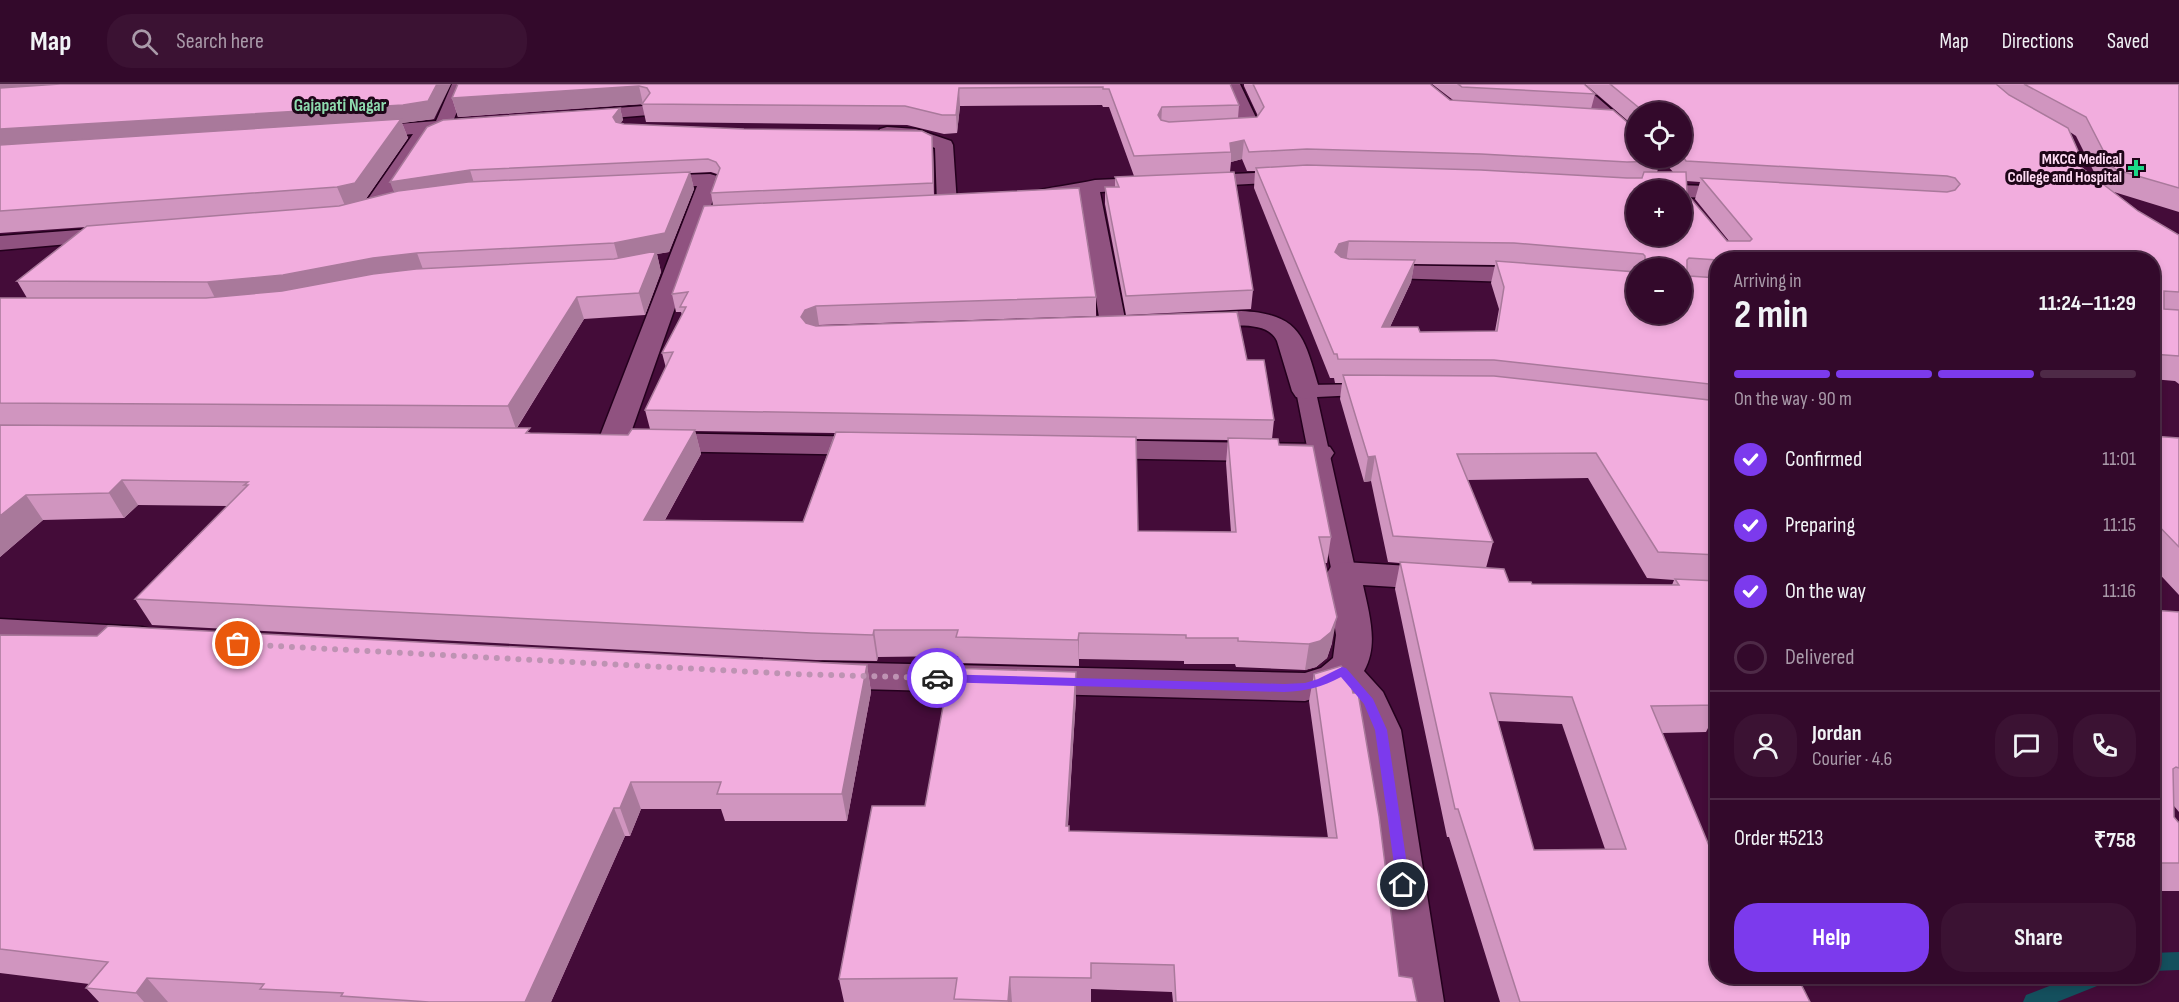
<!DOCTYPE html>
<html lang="en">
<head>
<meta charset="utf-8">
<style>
	:root { --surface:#33092b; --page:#3b1233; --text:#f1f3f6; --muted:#a99aa9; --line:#4e2a47; --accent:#7c3aed }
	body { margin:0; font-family:"Sofia Sans Condensed",sans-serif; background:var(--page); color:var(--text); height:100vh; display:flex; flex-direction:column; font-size:22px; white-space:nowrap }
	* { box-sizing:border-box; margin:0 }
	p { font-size:20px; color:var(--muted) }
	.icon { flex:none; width:33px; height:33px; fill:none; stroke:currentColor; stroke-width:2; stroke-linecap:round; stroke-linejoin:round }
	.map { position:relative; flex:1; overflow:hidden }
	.details { position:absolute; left:1710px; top:168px; width:450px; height:732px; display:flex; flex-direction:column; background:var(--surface); border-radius:24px; box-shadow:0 3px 9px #0003,0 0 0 2px var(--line) }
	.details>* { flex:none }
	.controls { position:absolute; left:1626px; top:18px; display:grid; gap:12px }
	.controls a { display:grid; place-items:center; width:66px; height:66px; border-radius:50%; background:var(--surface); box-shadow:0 3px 9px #0003,0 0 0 2px var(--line); font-size:30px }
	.pin { position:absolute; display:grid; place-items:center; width:51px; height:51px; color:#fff; margin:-26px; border:3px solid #fff; border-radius:50%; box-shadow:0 2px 6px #0007 }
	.courier { position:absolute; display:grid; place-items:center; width:60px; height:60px; margin:-30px; border:4px solid #7c3aed; border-radius:50%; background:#fff; color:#222; box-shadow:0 2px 8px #0007 }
	.overview em { font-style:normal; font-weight:700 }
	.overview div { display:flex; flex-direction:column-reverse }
	.overview { display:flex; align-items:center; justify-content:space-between; height:102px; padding:0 24px }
	h1 { font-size:39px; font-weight:700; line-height:45px }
	.bar { display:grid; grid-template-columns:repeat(4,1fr); gap:9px 6px; align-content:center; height:72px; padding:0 24px }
	.bar i { height:8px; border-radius:4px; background:var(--line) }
	.bar .selected { background:var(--accent) }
	.bar p { grid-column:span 4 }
	.line { display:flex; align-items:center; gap:15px; padding:0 24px; border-top:2px solid var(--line) }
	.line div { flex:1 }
	.round { display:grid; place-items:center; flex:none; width:63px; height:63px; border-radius:24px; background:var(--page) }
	ol { padding:0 24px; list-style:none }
	li { display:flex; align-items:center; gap:18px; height:66px }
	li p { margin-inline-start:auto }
	li .icon { padding:6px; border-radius:50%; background:var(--accent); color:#fff; stroke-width:4 }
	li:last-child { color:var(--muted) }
	li i { width:33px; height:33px; border:3px solid var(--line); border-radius:50% }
	.primary-button { display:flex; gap:12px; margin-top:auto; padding:12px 24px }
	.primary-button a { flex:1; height:69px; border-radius:24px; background:var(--accent); color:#fff; font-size:24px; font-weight:700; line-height:69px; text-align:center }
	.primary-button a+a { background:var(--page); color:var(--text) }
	header { display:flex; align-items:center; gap:36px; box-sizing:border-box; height:84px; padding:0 30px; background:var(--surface); border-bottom:2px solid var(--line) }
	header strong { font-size:28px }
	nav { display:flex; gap:33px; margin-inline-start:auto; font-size:21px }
	.search { width:420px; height:54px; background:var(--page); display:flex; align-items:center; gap:15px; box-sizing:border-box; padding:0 21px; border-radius:24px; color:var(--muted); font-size:22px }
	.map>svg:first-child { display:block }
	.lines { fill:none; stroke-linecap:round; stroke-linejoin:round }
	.stream { fill:#144f5d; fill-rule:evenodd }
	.service-casing { stroke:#24001d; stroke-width:3 }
	.minor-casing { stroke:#24001d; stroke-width:3 }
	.service { fill:#905280; fill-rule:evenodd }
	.minor { fill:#905280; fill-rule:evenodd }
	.wall { fill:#d095bf; fill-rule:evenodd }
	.shaded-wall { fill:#a9799b }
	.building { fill:#f2adde; stroke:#a9799b; stroke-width:1.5; fill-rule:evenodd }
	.route { fill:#7c3aed }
	.done { stroke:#be93b3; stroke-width:6; stroke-dasharray:0 10.8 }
	.poi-dot { fill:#1ad988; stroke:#1e0618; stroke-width:2 }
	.labels { text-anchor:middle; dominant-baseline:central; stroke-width:6; stroke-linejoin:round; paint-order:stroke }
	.far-poi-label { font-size:16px; font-weight:bold; fill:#ffdbf4; stroke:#1e0618; text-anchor:end }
	.far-neighbourhood-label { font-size:18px; font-weight:bold; fill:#8edbae; stroke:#1e0618 }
</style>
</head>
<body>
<header>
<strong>Map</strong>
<div class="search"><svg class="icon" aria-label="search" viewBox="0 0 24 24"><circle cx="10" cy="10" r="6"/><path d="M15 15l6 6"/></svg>Search here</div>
<nav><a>Map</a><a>Directions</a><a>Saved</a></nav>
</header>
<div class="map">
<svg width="2179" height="918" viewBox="0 0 2179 918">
	<rect width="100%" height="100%" fill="#440c39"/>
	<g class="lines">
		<path class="stream" d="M2179 868V886L2152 887V869Z
			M2075 892H2110L2107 898 2057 918H2023L2026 911Z"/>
		<g class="service-casing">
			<path id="service" d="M1372 300 1379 302 1382 306 1379 310 1317 313 1356 489 1353 495 1344 497 1335 495 1332 489 1296 307 1299 303 1306 301Z"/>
		</g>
		<g class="minor-casing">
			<path id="minor" d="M452 0H468L454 35H476L479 39 476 43 445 47 430 53 379 129 372 131 365 129 361 125 413 50 361 55 354 53 352 49 354 45 361 43 436 37Z
				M1224 0H1240L1260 42 1254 50 1211 51 1208 47 1211 43 1241 41Z
				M1564 0H1582L1636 47V61L1629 60Z
				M643 22 649 23 652 27 649 31 576 37 570 36 567 32 570 28 576 27Z
				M887 43 916 45 951 57 953 61 957 120 954 124 947 126 940 124 937 120 935 64 916 56 880 53 878 49 880 45Z
				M1299 87 1306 89 1309 93 1306 97 1100 108 1126 240 1122 245 1113 248 1104 245 1100 240 1080 112 1034 119 1027 117 1024 113 1027 109C1049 103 1073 101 1095 96Z
				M710 90 717 92 720 96 628 357 623 363 613 366 603 363 598 357 697 102 646 104 639 102 636 98 639 94 646 92Z
				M1641 100 1743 103 1750 105 1753 109 1750 113 1743 115 1682 113V106H1636V111L1634 110 1631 106 1634 102Z
				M118 143 126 145 129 150 126 155 0 166V152Z
				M1369 181 1509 183 1548 187 1552 192 1548 197 1540 199 1361 193 1357 188 1361 183Z
				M1241 227C1303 230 1304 255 1320 307L1316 313 1306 315 1296 313 1292 307 1277 257C1265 230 1209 248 1184 242L1180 237 1184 232Z
				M653 349 874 353 884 356 889 362 884 368 874 371 653 367 643 364 638 358 643 352Z
				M1091 356 1319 360 1330 363 1334 369 1330 375 1319 378 1091 374 1081 371 1076 365 1081 359Z
				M1344 478 1442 484 1454 487 1459 495 1454 503 1442 506 1363 501C1369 529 1379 561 1364 587L1383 608 1401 646 1444 918H1394L1361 646 1352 624 1338 607 1305 617 823 604 810 600 804 591 810 582 823 578 1305 589 1321 584 1333 574 1336 551 1327 489 1332 481Z
				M0 535 142 543 155 546 160 555 155 564 142 567 0 559Z"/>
		</g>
		<use href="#service" class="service"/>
		<use href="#minor" class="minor"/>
	</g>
	<path class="wall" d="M0 0 434 35 402 39 408 54 365 116 394 108 620 24 623 36 620 39 624 40 933 64 934 111 1096 213V232L819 241 816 242 1247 276 1274 336 1272 355 1279 361 1331 453 1327 479H1325L1332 559 1327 574 1316 583 1305 586 1236 583 1235 580H1184V577L1079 575V582L959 579 958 572 878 573 877 577 816 576 152 541 135 515 227 422 138 421 124 434 43 436 0 473V214H27L17 197 86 143 0 149ZM711 88 717 90 711 109 713 122 672 210 676 228H681L682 231 662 269 666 284 645 326 650 345 628 351 531 349 517 344 584 235 645 231 661 188 657 170 669 168 694 105 690 89ZM695 347 835 349 803 438 665 436 701 370ZM1136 355 1228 356 1226 379 1231 448 1138 447Z
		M458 0H1230L1239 21 1238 34 1257 33 1258 32 1244 2V0H1430L1450 16H1453L1432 0H1584L1595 10 1591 25 1635 43 1585 0H2179V128L2114 108 2138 127 2179 151V300L2175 297 2152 295V176H1718V644H1708L1706 648 1662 649 1715 776 1810 918H1500L1449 753H1447L1395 505 1400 479 1388 478 1371 397 1364 398 1340 315 1342 299H1335L1334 294H1330L1254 104 1255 87H1247L1242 75 1231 78 1230 88 1253 206 1251 225 1126 231 1105 120V103H1115V93L1134 92 1109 23H1103L1102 21 960 22 957 49 944 50 907 41 646 38 642 20 458 33 452 14ZM1636 28H1682V74H1661L1673 88H1657L1661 77 1636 74ZM2070 48 2076 52 2096 92V94L2079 81 2082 76ZM1686 97 1700 98 1695 115 1729 157H1727L1687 110ZM1414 180 1495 181 1491 199 1499 225 1495 247 1420 248 1390 243 1411 198ZM1636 184H1682L1636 230ZM1588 394 1647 494 1674 496 1672 501 1532 500 1509 498 1486 484 1493 458 1467 396ZM1498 637 1562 640 1605 765 1534 766Z
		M2152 352 2179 354V511L2152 482Z
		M2152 526 2179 528V728L2174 722V733L2179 739V807H2152Z
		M0 551 867 581 871 608 847 737H725L721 725H641L630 752H625L551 918H99L86 904 89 900 0 889Z
		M1076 588V614L1068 742 1069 747 1328 754 1309 617 1314 590 1399 892 1417 918H1173L1172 908 1091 905V918H844L839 895 925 722Z"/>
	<path class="shaded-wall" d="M0 0H116L0 8Z
		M437 0H451L434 35 402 39 408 54 363 119 346 124 337 103 0 65V45Z
		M639 2 643 20 458 33 452 14Z
		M959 4 960 22 957 49 956 31Z
		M1162 23 1161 42 1158 31Z
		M620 24 623 36 616 45 613 33Z
		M932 52 933 64 934 112 933 99Z
		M1244 56 1242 75 1231 78V68L1230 59Z
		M470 86 474 99 395 111 390 98Z
		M690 88 694 105 669 168 657 170 661 188 645 231 639 209 619 178 614 159Z
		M1349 157 1346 179 1335 168 1339 160Z
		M417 169 424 188 217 218 207 198 373 174Z
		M1415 176 1411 198 1379 266 1382 243Z
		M577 213 584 235 516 345 508 322Z
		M816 222 819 241 808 245 801 233 805 226Z
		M695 346 701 370 651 461 644 436Z
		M1375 372 1371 397 1364 398 1368 373Z
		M122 396 138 421 124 434 109 409Z
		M26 411 43 436 0 473V432Z
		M1337 533 1332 559 1327 574 1316 583 1305 586 1309 560Z
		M874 546 878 573 877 577 873 551Z
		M1079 549V582L1078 556Z
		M867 581 871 608 847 737 842 710Z
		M1076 588V614L1066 769V742Z
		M631 698 641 725 630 752 620 724Z
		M614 724 625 752 551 918H525Z
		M1010 893 1012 918H1008V917Z
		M147 894 168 918H144L136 909Z"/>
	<path class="building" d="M60 0H437L428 17 403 21 0 45V4Z
		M458 0H1230L1239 21 1162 23 1158 31 1161 36 1169 38 1257 33 1264 23 1253 0H1430L1450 16 1613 26 1633 43H1636V74H1658L1661 77 1627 78 1481 70 1307 65 1249 68 1244 56 1230 59 1231 68 1134 72 1109 5H1103V3L959 4 956 31H942L905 22 642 20 650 9 647 4 639 2 452 14Z
		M1458 0H1584L1595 10 1462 3Z
		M1610 0H1996L2009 11 2068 44 2082 76 2065 71 2138 127 2179 151V208L2164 207V225L2179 226V272L2152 270V176H1718L1689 174 1687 176V190L1689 192 1718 194V301L1494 276 1338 275 1337 270H1334L1256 84 1307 81 1481 86 1627 94H1642L1644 88H1686L1687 110 1727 157H1750L1752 155 1701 94 1947 108 1955 106 1960 100 1955 94 1947 92 1686 77 1682 71V28H1643V27ZM1636 106H1682V152H1636ZM1349 157 1514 159 1643 170 1645 172V184H1682V230H1636V188L1496 177 1504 203 1497 247 1420 248 1418 243H1382L1415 176 1349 175 1341 173 1335 168 1339 160Z
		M2024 0H2179V104L2117 86 2107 79 2106 72 2086 33Z
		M620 24 613 33 616 38 624 40 744 45 922 47 932 52 933 99 711 109 720 84 716 78 708 75 470 86 390 98 427 43 443 36Z
		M401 35 355 99 337 103 0 127V61Z
		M690 88 665 149 614 159 417 169 373 174 283 191 207 198 17 197 87 142 339 122 398 107 468 98Z
		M1234 88 1253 206 1126 212 1105 103H1119L1115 93Z
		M1079 104 1096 213 816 222 805 226 801 233 806 239 816 242 1237 228 1247 276H1264L1274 336 645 326 673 268 662 269 686 223H680L688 208 672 210 704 122Z
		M656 167 639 209 577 213 508 322 0 319V214H206L282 207 373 190 416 185 614 175Z
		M1343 291 1494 292 1718 317V471L1658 468 1596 369 1457 370 1493 458 1393 452 1375 372 1368 373Z
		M0 341 530 344 526 349 628 351 632 345 695 346 644 436 803 438 836 348 1136 353 1138 447 1236 448 1228 354 1278 355 1279 361 1313 362 1331 453H1319L1337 533 1331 548 1320 557 1309 560 1238 557V554H1186V551L1079 549 1078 556 956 553 958 546H874L873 551 811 549 135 515 248 401H244L248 398 122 396 109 409 26 411 0 432Z
		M2152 352 2179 354V463L2152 435Z
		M1400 478 1504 485 1509 498H1531L1532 500 1679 501 1675 495 1718 497V616H1716L1718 621 1651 622 1715 776H1718V892H1797L1810 918H1520L1458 725H1455ZM1490 609 1572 613 1626 765 1534 766Z
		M2152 526 2179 528V684L2176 683 2173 685 2174 733 2179 739V779H2152V629H2158L2152 623Z
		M108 542 867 581 842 710H717L721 698H631L620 724H614L525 918H429L341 912 343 909 260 905 264 900 147 894 136 909 86 904 108 878 0 865V551L97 552Z
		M1341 582 1349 592 1353 609H1358L1379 732 1399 892 1412 894 1417 918H1176L1174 881 1091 879V894L1010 893 1008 917 954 915 957 894 839 895 872 722H925L950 584 1076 588 1066 742H1069V747L1337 754 1314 590Z"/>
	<path class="route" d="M1342 583 1346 584 1373 615 1387 646 1410 801 1403 807 1397 801 1375 646 1364 620 1341 593C1322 603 1306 607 1284 608L937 598 931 594 937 590 1284 600 1305 599 1318 595Z"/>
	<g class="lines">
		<path class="done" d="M238 560 793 590 937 594"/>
	</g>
	<path class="poi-dot" d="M2133 75h6v6h6v6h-6v6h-6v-6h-6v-6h6z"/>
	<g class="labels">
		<g class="far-poi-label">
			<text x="2122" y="75">MKCG Medical<tspan x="2122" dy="18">College and Hospital</tspan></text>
		</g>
		<g class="far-neighbourhood-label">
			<text x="340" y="21">Gajapati Nagar</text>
		</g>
	</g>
</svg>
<div class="controls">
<a><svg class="icon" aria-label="locate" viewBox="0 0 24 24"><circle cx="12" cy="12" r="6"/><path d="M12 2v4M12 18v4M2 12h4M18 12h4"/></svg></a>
<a>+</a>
<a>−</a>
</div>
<div class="pin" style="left:238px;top:560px;background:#ea580c"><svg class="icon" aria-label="bag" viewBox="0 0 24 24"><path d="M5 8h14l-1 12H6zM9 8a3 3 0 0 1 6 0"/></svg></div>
<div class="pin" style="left:1403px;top:801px;background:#1f2937"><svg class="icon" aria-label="home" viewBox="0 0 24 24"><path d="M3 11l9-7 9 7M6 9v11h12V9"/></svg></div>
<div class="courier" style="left:937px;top:594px"><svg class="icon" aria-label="car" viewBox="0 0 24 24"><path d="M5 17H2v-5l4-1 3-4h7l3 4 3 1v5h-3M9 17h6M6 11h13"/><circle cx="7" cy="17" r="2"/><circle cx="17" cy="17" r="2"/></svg></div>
<section class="details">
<div class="overview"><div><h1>2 min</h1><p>Arriving in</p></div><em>11:24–11:29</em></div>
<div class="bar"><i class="selected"></i><i class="selected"></i><i class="selected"></i><i></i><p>On the way · 90 m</p></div>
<ol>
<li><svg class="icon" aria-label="check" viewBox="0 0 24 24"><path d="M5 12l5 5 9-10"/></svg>Confirmed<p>11:01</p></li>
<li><svg class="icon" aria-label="check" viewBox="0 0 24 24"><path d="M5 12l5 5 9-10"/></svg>Preparing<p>11:15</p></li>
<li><svg class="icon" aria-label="check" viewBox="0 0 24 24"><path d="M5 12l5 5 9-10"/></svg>On the way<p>11:16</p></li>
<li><i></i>Delivered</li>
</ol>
<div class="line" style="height:108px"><a class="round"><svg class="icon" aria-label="person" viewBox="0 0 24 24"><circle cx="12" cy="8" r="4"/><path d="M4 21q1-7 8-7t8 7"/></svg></a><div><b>Jordan</b><p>Courier · 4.6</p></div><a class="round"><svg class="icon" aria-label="chat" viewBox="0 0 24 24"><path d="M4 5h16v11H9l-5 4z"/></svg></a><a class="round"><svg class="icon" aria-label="phone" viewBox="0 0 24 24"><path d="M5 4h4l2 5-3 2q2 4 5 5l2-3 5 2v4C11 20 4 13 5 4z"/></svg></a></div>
<div class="line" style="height:78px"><div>Order #5213</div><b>₹758</b></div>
<div class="primary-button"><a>Help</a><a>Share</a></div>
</section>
</div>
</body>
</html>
